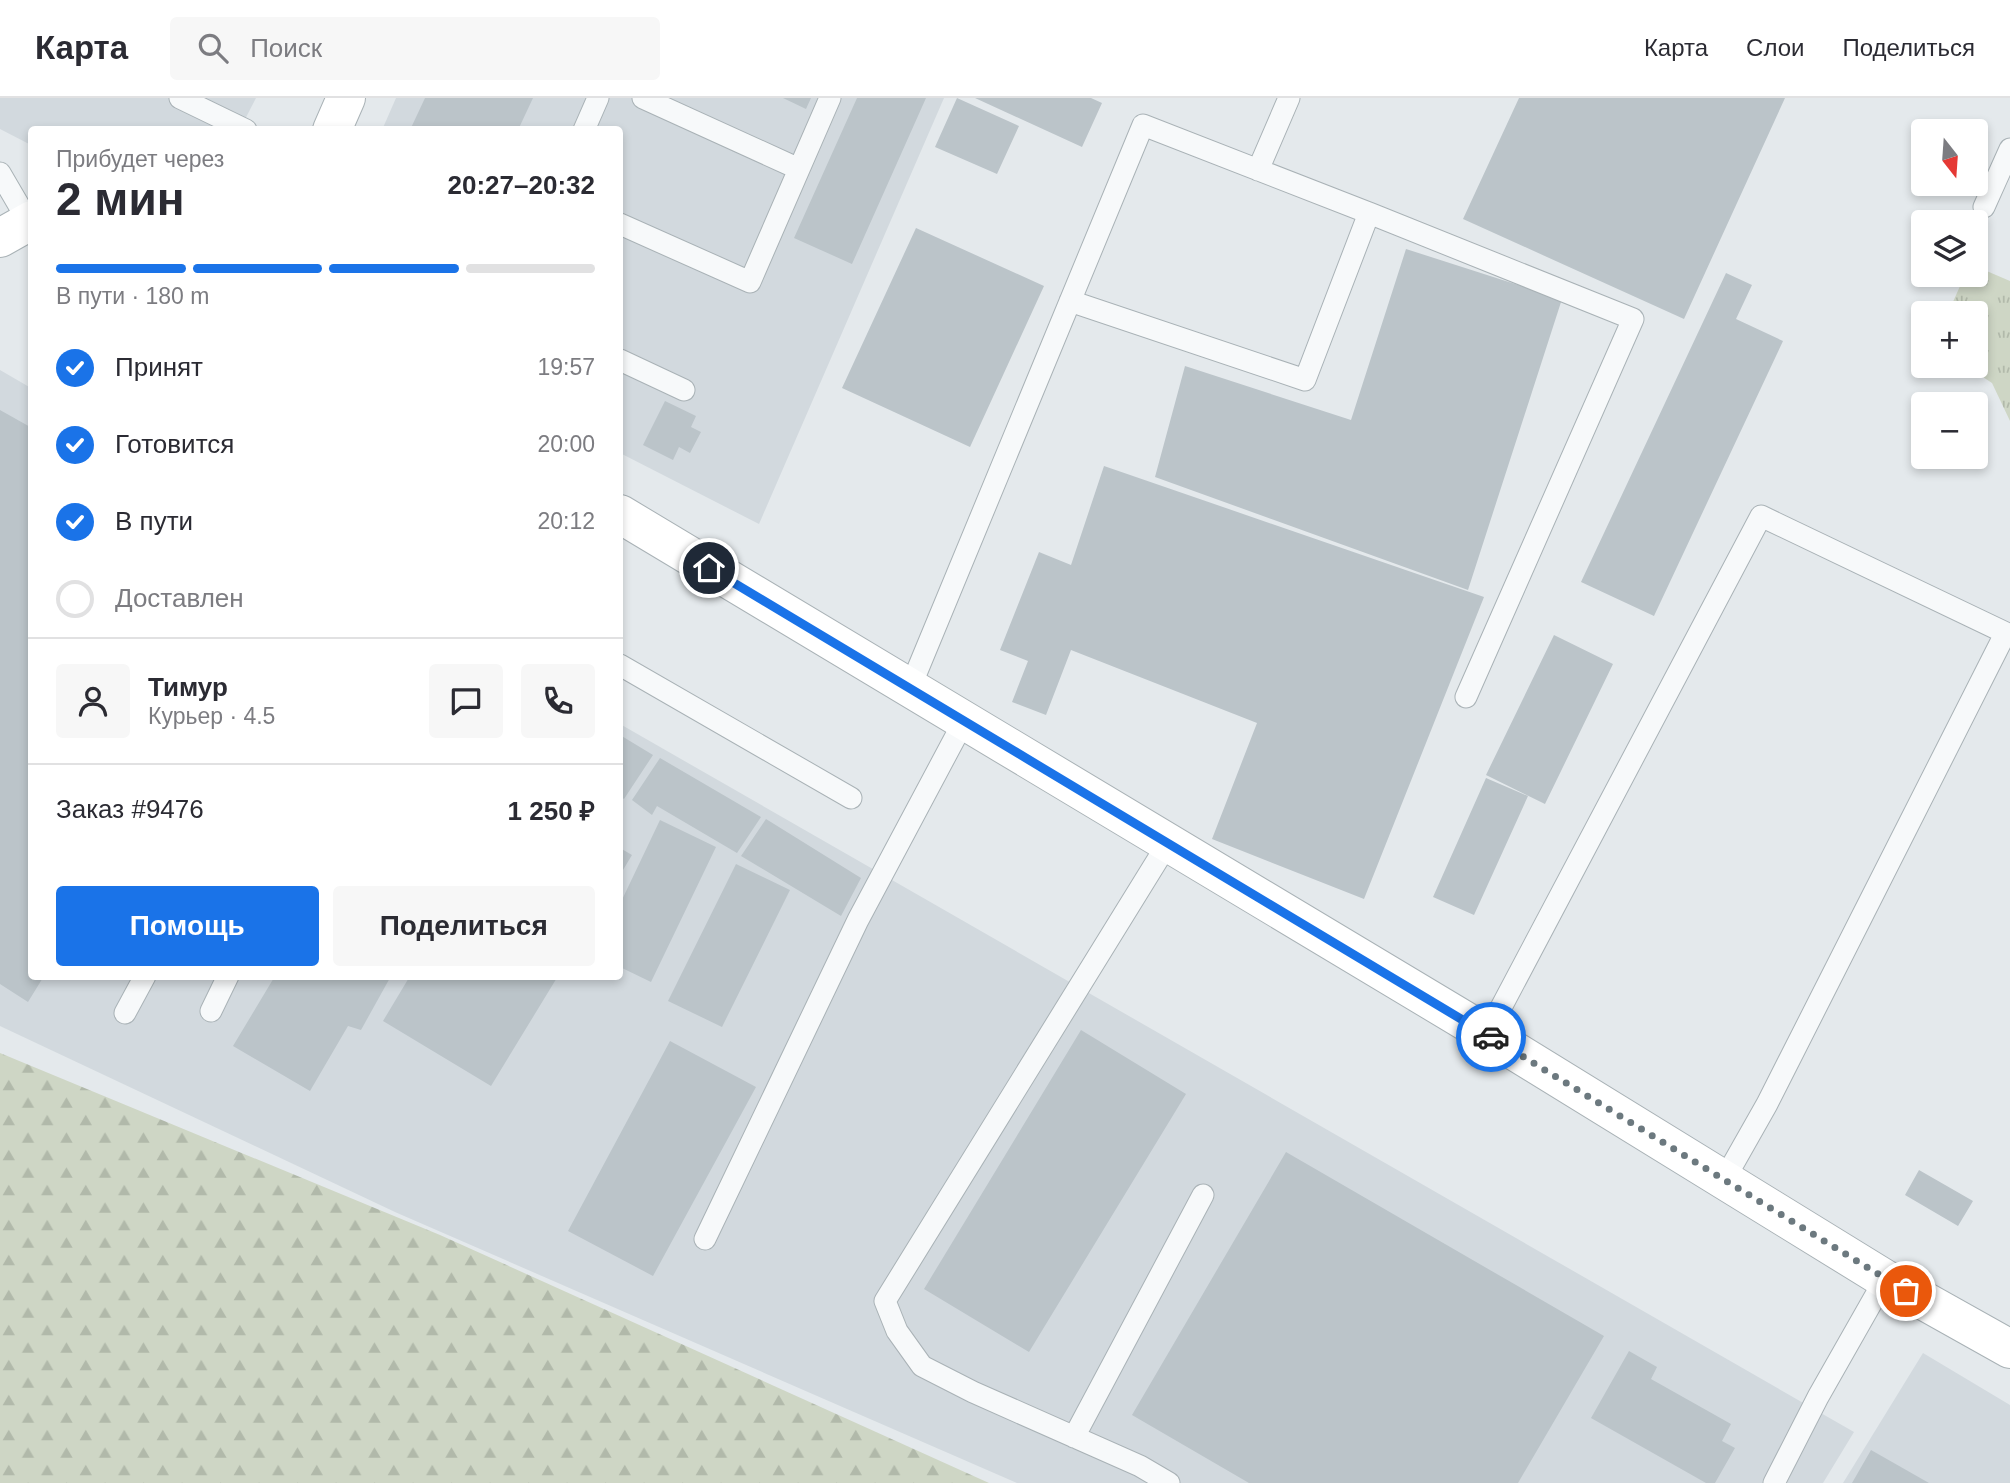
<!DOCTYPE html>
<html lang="ru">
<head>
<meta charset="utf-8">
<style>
	:root { --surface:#fff; --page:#f7f7f7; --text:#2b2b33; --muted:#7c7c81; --line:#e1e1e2; --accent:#1a73e8 }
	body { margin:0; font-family:Arial,sans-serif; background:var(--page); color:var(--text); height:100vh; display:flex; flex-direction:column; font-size:26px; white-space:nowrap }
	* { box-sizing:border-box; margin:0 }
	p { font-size:23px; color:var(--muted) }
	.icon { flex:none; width:38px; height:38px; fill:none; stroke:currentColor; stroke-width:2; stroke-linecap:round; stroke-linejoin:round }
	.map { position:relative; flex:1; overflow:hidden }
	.panel { position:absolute; left:28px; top:28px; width:595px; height:854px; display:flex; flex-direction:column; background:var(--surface); border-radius:7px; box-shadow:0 4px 10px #0003 }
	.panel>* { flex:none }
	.needle { width:46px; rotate:163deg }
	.buttons { position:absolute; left:1911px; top:21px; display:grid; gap:14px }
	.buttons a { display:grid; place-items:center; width:77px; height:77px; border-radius:7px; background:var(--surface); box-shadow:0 4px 10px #0003; font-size:35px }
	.pin { position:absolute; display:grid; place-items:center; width:60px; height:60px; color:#fff; margin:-30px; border:4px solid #fff; border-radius:50%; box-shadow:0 2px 7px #0007 }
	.courier { position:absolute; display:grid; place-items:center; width:70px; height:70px; margin:-35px; border:5px solid #1a73e8; border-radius:50%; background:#fff; color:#222; box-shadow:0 2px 9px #0007 }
	.overview em { font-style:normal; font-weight:800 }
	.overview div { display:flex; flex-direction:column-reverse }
	.overview { display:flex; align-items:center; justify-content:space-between; height:119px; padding:0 28px }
	h1 { font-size:46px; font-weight:800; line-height:52px }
	.bar { display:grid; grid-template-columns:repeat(4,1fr); gap:10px 7px; align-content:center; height:84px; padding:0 28px }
	.bar i { height:9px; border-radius:5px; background:var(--line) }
	.bar .selected { background:var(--accent) }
	.bar p { grid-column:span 4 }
	.line { display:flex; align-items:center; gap:18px; padding:0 28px; border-top:2px solid var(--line) }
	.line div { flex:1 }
	.round { display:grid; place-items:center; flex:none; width:74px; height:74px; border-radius:7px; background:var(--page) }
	ol { padding:0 28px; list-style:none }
	li { display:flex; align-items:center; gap:21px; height:77px }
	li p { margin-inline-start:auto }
	li .icon { padding:7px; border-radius:50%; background:var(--accent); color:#fff; stroke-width:4 }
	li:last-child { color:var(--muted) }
	li i { width:38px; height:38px; border:4px solid var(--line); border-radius:50% }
	.cta { display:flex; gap:14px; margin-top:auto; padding:14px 28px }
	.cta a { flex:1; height:80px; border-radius:7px; background:var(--accent); color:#fff; font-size:28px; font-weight:800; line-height:80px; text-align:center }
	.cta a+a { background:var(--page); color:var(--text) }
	header { display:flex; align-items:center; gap:42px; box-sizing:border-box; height:98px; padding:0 35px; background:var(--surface); border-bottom:2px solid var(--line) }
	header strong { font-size:33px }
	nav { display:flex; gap:38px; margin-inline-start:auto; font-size:24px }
	.search { width:490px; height:63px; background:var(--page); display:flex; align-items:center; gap:18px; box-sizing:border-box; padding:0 24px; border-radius:7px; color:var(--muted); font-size:26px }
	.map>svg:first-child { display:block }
	.built { fill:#d2d9de }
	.grass { fill:url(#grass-tufts) }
	.forest { fill:url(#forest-firs) }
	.building { fill:#bbc4c9 }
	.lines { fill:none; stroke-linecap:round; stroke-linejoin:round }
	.service-casing { stroke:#a9b2b6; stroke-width:23 }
	.secondary-casing { stroke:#a9b2b6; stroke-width:40 }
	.service { stroke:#f7f9fa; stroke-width:21 }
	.secondary { stroke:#fff; stroke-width:38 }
	.done { stroke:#6c797f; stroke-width:7; stroke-dasharray:0 12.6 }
	.route { stroke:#1a73e8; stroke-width:9 }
</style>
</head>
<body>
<header>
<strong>Карта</strong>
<div class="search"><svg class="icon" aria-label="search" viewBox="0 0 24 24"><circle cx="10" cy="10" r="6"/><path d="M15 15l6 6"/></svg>Поиск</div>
<nav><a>Карта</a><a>Слои</a><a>Поделиться</a></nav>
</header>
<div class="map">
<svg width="2010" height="1385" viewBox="0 0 2010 1385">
	<defs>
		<pattern id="grass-tufts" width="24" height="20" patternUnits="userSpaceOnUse" patternTransform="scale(1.75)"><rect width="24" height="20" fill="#ced6c5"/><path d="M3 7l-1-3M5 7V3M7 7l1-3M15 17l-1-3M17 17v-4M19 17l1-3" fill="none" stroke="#b1b9aa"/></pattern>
		<pattern id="forest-firs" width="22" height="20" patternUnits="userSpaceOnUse" patternTransform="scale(1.75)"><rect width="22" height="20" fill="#ced6c5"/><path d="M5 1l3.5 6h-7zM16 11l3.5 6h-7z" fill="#b1b9aa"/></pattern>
	</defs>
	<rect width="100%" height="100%" fill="#e4e9ec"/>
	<path class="built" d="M0 0H256L240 31 32 32 31 47 0 31Z
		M396 0H944L759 426 620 355V32H382Z
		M0 272 31 290 32 878H620V626L1854 1334 1823 1385H1017L395 1114 0 928Z
		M1923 1255 2010 1307V1385H1843Z"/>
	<path class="grass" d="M1982 171 2010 183V323L1992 285 1966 268H1976V215H1948L1965 177H1976V173Z"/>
	<path class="forest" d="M0 955 440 1137 989 1385H0Z"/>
	<path class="building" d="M425 0H533L518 32H410Z
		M783 0H811L806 11Z
		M857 0H926L852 166 794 140Z
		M957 0 1019 28 997 76 935 49Z
		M975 0H1091L1102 5 1082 49Z
		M1519 0H1785L1684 221 1463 121Z
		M916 130 1044 188 970 349 842 290Z
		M1406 151 1562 201 1468 492 1155 379 1185 268 1351 322Z
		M1726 175 1752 187 1736 221 1783 243 1654 518 1581 484Z
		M665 303 696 318 691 329 701 334 690 355 679 349 673 362 643 347Z
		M0 312 32 330V878H44L28 904 0 886Z
		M1104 368 1484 499 1364 801 1212 741 1257 625 1071 552 1046 617 1012 604 1028 563 1000 552 1039 454 1071 467Z
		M1554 537 1613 566 1545 706 1486 677Z
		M620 637 653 657 624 701 620 698Z
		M660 660 761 719 737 755 657 708 652 717 632 702Z
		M1486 680 1528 698 1474 817 1433 799Z
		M766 721 861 780 841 818 741 758Z
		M660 722 716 749 651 884 620 869V806Z
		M620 750 632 757 620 777Z
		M736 766 790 792 722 929 668 903Z
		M275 878H391L361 932 348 928 310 993 233 948Z
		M410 878H558L491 988 383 923Z
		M1081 932 1186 996 1029 1254 924 1191Z
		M670 943 756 989 653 1178 568 1133Z
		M1286 1054 1604 1238 1518 1385H1249L1132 1317Z
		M1919 1072 1973 1103 1958 1128 1905 1097Z
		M1629 1253 1657 1269 1651 1281 1731 1326 1722 1343 1735 1350 1715 1385H1706L1591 1320Z
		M1871 1352 1929 1385H1852Z"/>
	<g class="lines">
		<g class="service-casing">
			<path id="service" d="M180 0 246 32
				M643 0 799 71
				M584 32 598 0
				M1258 72 1289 0
				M0 75 28 123
				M1984 109 2010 51
				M1369 115 1633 221 1466 599
				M620 126 750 184 830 0
				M620 262 684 292
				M620 567 851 700
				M910 590 1143 27 1369 115 1305 282 1070 203
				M1168 745 885 1203 897 1233 922 1268 973 1294 1140 1368 1169 1385
				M211 913 228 878
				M125 915 145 878
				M1487 936 1761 418 2010 537
				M1724 1082 1767 1006 2005 536
				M705 1141 858 822 964 623
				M1074 1339 1203 1097
				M1774 1385 1818 1299 1885 1181"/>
		</g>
		<g class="secondary-casing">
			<path id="secondary" d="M332 32 346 0
				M0 140 32 122
				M620 416 1487 936 1885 1181 2010 1251"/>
		</g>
		<use href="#service" class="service"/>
		<use href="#secondary" class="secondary"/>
	</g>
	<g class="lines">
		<path class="done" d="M1491 939 1906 1193"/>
		<path class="route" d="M709 470 1491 939"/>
	</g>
</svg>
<div class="buttons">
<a><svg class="needle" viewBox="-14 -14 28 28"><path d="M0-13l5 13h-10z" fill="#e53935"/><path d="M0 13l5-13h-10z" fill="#7c7c81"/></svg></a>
<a><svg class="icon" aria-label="layers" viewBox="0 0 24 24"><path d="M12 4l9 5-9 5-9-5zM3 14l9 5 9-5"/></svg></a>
<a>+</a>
<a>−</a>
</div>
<div class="pin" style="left:1906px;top:1193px;background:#ea580c"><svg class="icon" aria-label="bag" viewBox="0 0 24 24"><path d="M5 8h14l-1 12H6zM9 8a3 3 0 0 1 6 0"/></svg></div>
<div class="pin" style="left:709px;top:470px;background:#1f2937"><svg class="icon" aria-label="home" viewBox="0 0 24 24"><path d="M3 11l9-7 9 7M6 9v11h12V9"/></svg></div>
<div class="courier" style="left:1491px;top:939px"><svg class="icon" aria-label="car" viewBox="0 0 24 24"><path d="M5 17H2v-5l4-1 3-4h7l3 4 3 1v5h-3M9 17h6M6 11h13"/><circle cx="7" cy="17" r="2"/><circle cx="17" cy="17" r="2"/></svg></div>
<section class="panel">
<div class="overview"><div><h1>2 мин</h1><p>Прибудет через</p></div><em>20:27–20:32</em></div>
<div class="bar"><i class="selected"></i><i class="selected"></i><i class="selected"></i><i></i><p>В пути · 180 m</p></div>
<ol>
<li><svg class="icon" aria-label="check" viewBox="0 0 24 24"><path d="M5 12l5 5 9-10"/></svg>Принят<p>19:57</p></li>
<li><svg class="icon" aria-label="check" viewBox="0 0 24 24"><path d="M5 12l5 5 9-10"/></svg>Готовится<p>20:00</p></li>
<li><svg class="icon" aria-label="check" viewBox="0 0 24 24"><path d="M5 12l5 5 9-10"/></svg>В пути<p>20:12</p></li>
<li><i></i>Доставлен</li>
</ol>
<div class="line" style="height:126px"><a class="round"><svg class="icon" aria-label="person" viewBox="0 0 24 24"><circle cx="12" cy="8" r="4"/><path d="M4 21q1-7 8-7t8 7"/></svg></a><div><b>Тимур</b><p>Курьер · 4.5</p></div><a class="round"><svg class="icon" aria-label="chat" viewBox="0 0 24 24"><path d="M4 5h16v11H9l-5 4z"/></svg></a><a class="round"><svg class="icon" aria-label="phone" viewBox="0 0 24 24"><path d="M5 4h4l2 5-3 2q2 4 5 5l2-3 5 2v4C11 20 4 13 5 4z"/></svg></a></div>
<div class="line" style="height:91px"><div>Заказ #9476</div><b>1 250 ₽</b></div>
<div class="cta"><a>Помощь</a><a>Поделиться</a></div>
</section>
</div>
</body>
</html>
